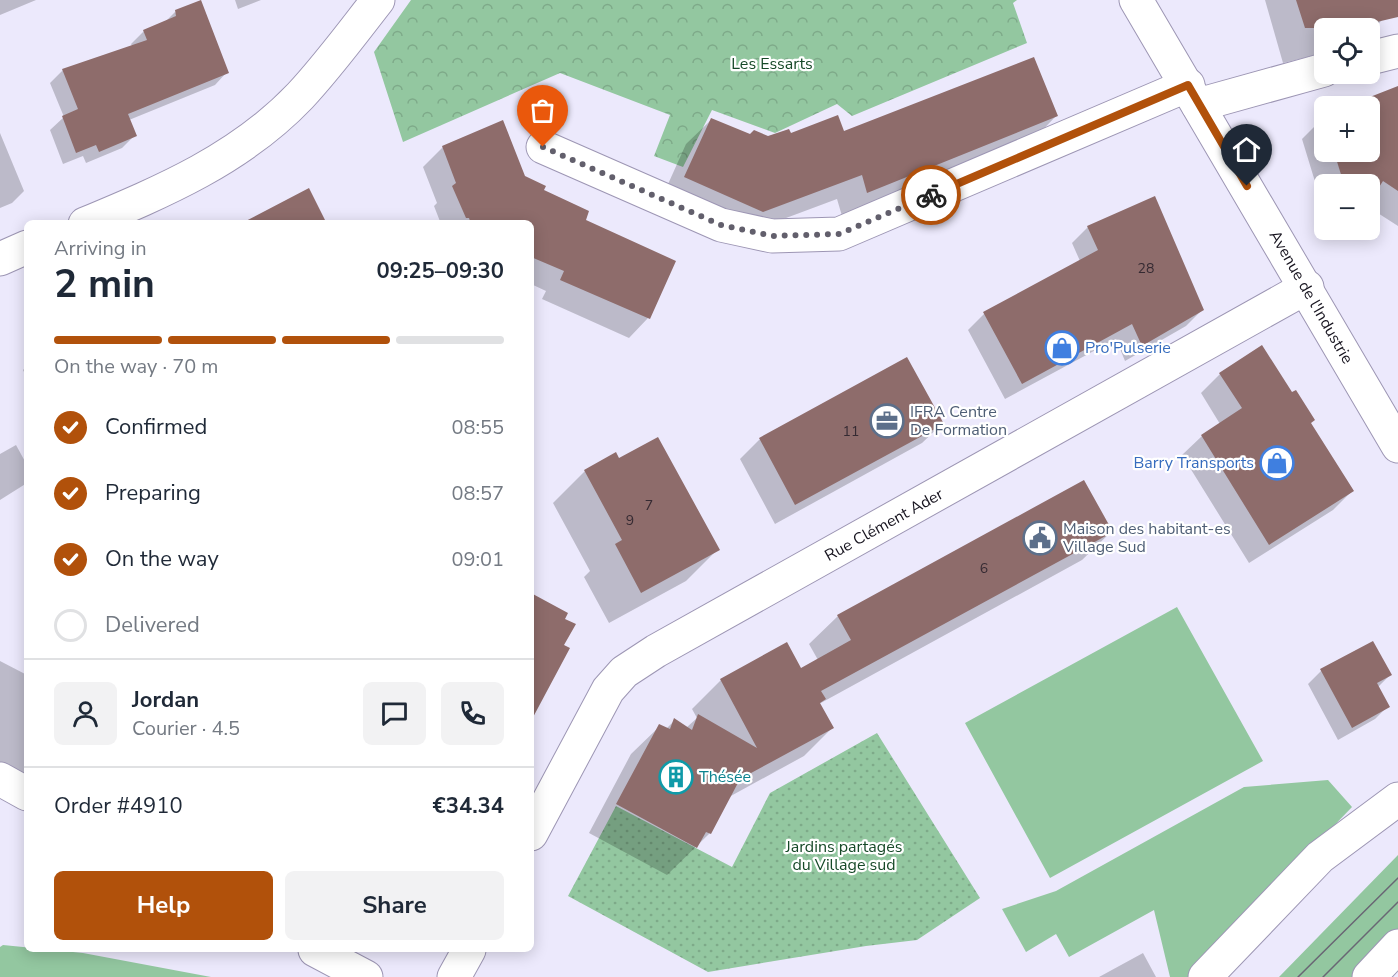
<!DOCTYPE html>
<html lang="en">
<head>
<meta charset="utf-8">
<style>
	:root { --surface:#fff; --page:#f2f2f3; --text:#1f2937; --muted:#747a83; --line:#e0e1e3; --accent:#b1510b }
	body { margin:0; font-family:"Nunito Sans",sans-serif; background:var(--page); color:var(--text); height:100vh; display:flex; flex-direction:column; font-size:22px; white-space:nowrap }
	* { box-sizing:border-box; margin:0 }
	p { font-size:20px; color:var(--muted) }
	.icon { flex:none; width:33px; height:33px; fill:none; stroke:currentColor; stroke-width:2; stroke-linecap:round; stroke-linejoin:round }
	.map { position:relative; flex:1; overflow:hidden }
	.side { position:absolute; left:24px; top:220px; width:510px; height:732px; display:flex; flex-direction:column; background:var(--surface); border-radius:9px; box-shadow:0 3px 15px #0003 }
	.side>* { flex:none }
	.buttons { position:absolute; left:1314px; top:18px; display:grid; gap:12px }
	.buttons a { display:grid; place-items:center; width:66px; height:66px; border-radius:9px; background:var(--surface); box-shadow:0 3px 15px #0003; font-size:30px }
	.pin { position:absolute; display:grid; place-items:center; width:51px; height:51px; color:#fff; margin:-62px -26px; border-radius:50% 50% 50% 0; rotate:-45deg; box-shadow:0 0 6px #0007 }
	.pin .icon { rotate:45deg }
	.courier { position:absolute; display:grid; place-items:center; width:60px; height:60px; margin:-30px; border:4px solid #b1510b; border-radius:50%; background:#fff; color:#222; box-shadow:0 2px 8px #0007 }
	.headline em { font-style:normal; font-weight:700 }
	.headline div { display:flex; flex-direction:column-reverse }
	.headline { display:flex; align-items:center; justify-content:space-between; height:102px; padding:0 30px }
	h1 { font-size:39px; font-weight:700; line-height:45px }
	.bar { display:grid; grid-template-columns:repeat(4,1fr); gap:9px 6px; align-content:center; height:72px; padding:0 30px }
	.bar i { height:8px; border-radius:4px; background:var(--line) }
	.bar .current { background:var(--accent) }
	.bar p { grid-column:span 4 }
	.line { display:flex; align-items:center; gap:15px; padding:0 30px; border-top:2px solid var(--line) }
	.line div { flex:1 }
	.round { display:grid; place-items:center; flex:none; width:63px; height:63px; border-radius:9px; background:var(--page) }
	ol { padding:0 30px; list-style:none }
	li { display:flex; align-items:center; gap:18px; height:66px }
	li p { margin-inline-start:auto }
	li .icon { padding:6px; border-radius:50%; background:var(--accent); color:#fff; stroke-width:4 }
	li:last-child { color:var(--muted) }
	li i { width:33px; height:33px; border:3px solid var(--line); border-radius:50% }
	.primary-button { display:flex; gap:12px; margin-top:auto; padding:12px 30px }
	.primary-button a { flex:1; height:69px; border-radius:9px; background:var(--accent); color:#fff; font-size:24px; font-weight:700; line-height:69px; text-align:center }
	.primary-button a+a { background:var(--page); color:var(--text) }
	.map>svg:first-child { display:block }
	.grass { fill:#93c7a0 }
	.park { fill:url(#park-crowns) }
	.garden { fill:url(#garden-dots) }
	.shadow { fill:#0003 }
	.building { fill:#8e6c6b }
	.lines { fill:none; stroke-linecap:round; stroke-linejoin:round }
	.street-casing { stroke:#9d96b4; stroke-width:35 }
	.secondary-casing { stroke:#9d96b4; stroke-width:35 }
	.street { stroke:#fff; stroke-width:33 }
	.secondary { stroke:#fff; stroke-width:33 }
	.tram { stroke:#696674; stroke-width:1.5 }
	.done { stroke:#625f6c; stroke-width:6; stroke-dasharray:0 10.8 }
	.route { stroke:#b1510b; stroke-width:8 }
	.labels { text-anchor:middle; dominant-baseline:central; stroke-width:4.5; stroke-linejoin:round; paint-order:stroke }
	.number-label { font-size:14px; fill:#352a32 }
	.park-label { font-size:16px; fill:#164928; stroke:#fff }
	.street-label { font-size:16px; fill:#17141f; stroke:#fff }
	.shop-label { font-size:16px; fill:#366cbe; stroke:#fff; text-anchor:start }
	.service-label { font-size:16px; fill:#4e5e75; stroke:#fff; text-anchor:start }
	.culture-label { font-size:16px; fill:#0d838f; stroke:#fff; text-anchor:start }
</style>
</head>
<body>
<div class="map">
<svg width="1398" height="977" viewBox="0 0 1398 977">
	<defs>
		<pattern id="park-crowns" width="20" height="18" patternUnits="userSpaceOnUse" patternTransform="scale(1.5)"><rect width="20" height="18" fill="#93c7a0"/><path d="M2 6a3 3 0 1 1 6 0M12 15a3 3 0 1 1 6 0" fill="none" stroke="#7eaa89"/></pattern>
		<pattern id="garden-dots" width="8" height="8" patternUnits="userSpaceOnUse" patternTransform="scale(1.5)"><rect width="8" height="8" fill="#93c7a0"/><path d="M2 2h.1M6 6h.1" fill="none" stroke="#7eaa89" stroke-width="1.8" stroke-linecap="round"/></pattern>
	</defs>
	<rect width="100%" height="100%" fill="#ece9fc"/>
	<path class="grass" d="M1177 607 1263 761 1050 878 965 723Z
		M1328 780 1352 807 1188 977H1170L1154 910 1069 957 1056 934 1026 952 1002 909 1056 891 1244 787Z
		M1398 855V929L1352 977H1279Z
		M3 945 83 953 211 977H0V947Z"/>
	<path class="park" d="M411 0H1017L1013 3 1027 43 852 116 837 104 775 133 712 110 683 167 654 156 670 115 560 73 403 142 374 52Z"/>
	<path class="garden" d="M877 733 980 898 917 940 866 946 708 972 568 896 616 806 732 867 770 793Z"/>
	<path class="shadow" d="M0 0H36L0 15Z
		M235 0H261L238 9Z
		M1265 0H1393L1382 20 1370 32V28H1324V53L1283 63Z
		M175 12 227 72 215 85 129 120 135 135 122 148 86 163 83 156 63 164 50 130 64 117 50 83 63 70 132 46 131 44 144 31 165 22Z
		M1398 88V226L1370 208V184H1324V211L1302 139 1324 117V152H1370V106H1351Z
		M1056 116 1032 141 842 216 837 199 738 236 660 202 686 144 711 120 750 136 768 138Z
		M0 133 24 191 12 203 0 208Z
		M443 147 523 177 584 221 674 262 648 318 629 338 542 299 546 291 531 284V224H441L434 206 437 203 423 167Z
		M1088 227 1202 310 1186 326 1125 361 1116 339 1005 399 968 330 984 314 1080 261 1072 243Z
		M906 359 942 424 922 443 775 524 740 459 759 440Z
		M27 366V378L23 370Z
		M1220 374 1352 491 1333 510 1249 563 1182 455 1202 436 1220 424 1201 393Z
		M16 445 27 465V483L0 500V454Z
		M618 460 718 549 686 581 609 623 584 577 590 571 553 503 585 471Z
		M1111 532 1082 560 819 704 832 728 804 756 729 797 710 833 667 875 589 833 631 754 660 726 666 729 675 720 686 728 697 718 692 709 721 680 786 644 800 670 818 660 809 644 838 616Z
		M0 661 27 675V779L0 765Z
		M1321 671 1390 675 1378 687 1388 706 1375 719 1338 740 1308 684Z
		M1143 953 1156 977H1099Z"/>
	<path class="building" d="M201 0 229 73 128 114 137 136 99 152 96 145 76 153 62 116 78 109 62 69 147 40 143 30 176 16 175 10Z
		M1296 0H1398V17L1351 28H1305Z
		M1034 57 1058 116 867 193 862 175 763 212 684 177 711 118 750 134 754 130 768 136 789 129 791 133 838 115 844 131Z
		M1398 86V191L1383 181 1370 201V184H1344L1334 152H1370V106H1347Z
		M503 120 525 176 546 186 544 190 589 211 586 220 676 261 650 319 560 280 564 271 531 257V224H471L469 218H466L452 186 456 183 442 146Z
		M309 188 327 224H240Z
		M1155 196 1204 310 1142 346 1132 324 1022 384 983 312 1098 250 1087 226Z
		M1262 345 1292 392 1296 390 1315 420 1311 423 1354 491 1269 545 1201 435 1242 408 1219 373Z
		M907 357 944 424 795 505 759 438Z
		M658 437 720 550 641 593 615 544 622 540 584 470 616 452 619 458Z
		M1084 480 1113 532 821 691 826 699 820 703 834 728 740 779 711 834 706 832 697 848 616 804 659 724 670 729 674 718 692 730 698 714 757 748 720 679 787 642 801 668 851 640 837 615Z
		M531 593 568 613 565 619 576 624 564 645 570 648 531 721Z
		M1373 641 1392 675 1377 683 1390 707 1352 728 1320 669Z"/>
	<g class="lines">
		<g class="street-casing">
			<path id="street" d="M1370 58 1398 51
				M1198 105 1324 70
				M543 147 721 225 772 236 839 234 1188 85
				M0 779 27 794
				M531 834 608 690 624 672 656 651 1307 287
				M315 950 366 977
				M454 977 469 950
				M1205 977 1320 857 1398 799"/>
		</g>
		<g class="secondary-casing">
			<path id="secondary" d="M1136 0 1398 446
				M85 224C164 191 240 159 300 96 328 66 353 32 378 0
				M0 259 27 247
				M1369 977 1398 946"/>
		</g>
		<use href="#street" class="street"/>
		<use href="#secondary" class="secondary"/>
		<path class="tram" d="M1298 977 1398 878
			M1323 977 1398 902"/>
	</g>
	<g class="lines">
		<path class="done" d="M543 147 721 225 772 236 839 234 931 195"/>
		<path class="route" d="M931 195 1188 85 1247 186"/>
	</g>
	<defs>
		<g id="shop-ring" transform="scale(1.725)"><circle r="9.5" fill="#fff" stroke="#3f7fe0" stroke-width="1.5"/><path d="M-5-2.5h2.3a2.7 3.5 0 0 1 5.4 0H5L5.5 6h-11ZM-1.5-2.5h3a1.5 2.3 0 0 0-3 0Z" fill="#3f7fe0"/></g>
		<g id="office-ring" transform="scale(1.725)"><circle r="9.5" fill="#fff" stroke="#5c6f8a" stroke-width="1.5"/><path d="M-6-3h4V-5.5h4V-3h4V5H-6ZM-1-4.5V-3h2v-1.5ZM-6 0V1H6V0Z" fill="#5c6f8a"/></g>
		<g id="civic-ring" transform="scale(1.725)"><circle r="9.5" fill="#fff" stroke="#5c6f8a" stroke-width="1.5"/><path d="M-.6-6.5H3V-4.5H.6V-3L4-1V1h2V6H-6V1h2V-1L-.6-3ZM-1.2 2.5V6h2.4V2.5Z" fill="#5c6f8a"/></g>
		<g id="building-ring" transform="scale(1.725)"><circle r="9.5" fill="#fff" stroke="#0f9aa8" stroke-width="1.5"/><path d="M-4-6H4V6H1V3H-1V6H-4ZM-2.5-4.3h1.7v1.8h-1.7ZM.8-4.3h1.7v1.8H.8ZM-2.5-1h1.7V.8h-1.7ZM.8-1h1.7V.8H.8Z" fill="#0f9aa8"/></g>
	</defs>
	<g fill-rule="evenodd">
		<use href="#shop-ring" x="1062" y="348"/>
		<use href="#office-ring" x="887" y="421"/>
		<use href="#shop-ring" x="1277" y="463"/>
		<use href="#civic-ring" x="1040" y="538"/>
		<use href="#building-ring" x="676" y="777"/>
	</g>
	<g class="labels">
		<g class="number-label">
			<text x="1146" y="268">28</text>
			<text x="851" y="431">11</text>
			<text x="649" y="505">7</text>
			<text x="630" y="520">9</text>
			<text x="984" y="568">6</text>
		</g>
		<g class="park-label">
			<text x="772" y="64">Les Essarts</text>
			<text x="844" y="847">Jardins partagés<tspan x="844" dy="18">du Village sud</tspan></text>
		</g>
		<g class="street-label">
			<text transform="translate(1311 297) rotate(60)">Avenue de l'Industrie</text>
			<text transform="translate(884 525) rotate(-29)">Rue Clément Ader</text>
		</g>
		<g class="shop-label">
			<text x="1085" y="348">Pro'Pulserie</text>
			<text x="1254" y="463" text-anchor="end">Barry Transports</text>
		</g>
		<g class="service-label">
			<text x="910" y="412">IFRA Centre<tspan x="910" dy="18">De Formation</tspan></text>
			<text x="1063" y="529">Maison des habitant-es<tspan x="1063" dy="18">Village Sud</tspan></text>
		</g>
		<g class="culture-label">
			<text x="699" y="777">Thésée</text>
		</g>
	</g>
</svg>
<div class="buttons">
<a><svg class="icon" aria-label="locate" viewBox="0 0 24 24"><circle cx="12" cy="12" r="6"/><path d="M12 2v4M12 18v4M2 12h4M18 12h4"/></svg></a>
<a>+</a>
<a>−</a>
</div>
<div class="pin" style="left:543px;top:147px;background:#ea580c"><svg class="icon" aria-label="bag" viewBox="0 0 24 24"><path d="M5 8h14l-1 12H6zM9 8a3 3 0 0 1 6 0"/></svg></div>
<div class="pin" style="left:1247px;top:186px;background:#1f2937"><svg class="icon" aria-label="home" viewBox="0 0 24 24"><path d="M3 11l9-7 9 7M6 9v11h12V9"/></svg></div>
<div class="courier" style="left:931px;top:195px"><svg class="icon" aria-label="bike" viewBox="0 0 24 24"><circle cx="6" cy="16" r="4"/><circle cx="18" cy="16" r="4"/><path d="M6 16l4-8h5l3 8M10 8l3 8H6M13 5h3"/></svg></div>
<section class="side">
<div class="headline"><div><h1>2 min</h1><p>Arriving in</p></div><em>09:25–09:30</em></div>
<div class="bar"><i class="current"></i><i class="current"></i><i class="current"></i><i></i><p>On the way · 70 m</p></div>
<ol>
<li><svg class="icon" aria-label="check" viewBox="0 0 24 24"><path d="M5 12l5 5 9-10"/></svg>Confirmed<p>08:55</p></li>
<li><svg class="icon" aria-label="check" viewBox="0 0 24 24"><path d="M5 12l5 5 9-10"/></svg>Preparing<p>08:57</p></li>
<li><svg class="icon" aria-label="check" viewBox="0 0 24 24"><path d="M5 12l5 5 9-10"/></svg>On the way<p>09:01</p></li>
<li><i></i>Delivered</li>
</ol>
<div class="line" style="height:108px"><a class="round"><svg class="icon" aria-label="person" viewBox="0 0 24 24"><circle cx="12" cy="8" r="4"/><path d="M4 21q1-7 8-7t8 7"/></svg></a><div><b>Jordan</b><p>Courier · 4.5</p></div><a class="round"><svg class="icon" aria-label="chat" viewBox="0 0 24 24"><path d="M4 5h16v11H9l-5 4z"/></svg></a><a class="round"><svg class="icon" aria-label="phone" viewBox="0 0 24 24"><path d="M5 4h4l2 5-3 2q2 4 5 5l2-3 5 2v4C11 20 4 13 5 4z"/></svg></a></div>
<div class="line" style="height:78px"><div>Order #4910</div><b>€34.34</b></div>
<div class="primary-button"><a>Help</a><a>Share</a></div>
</section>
</div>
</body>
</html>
